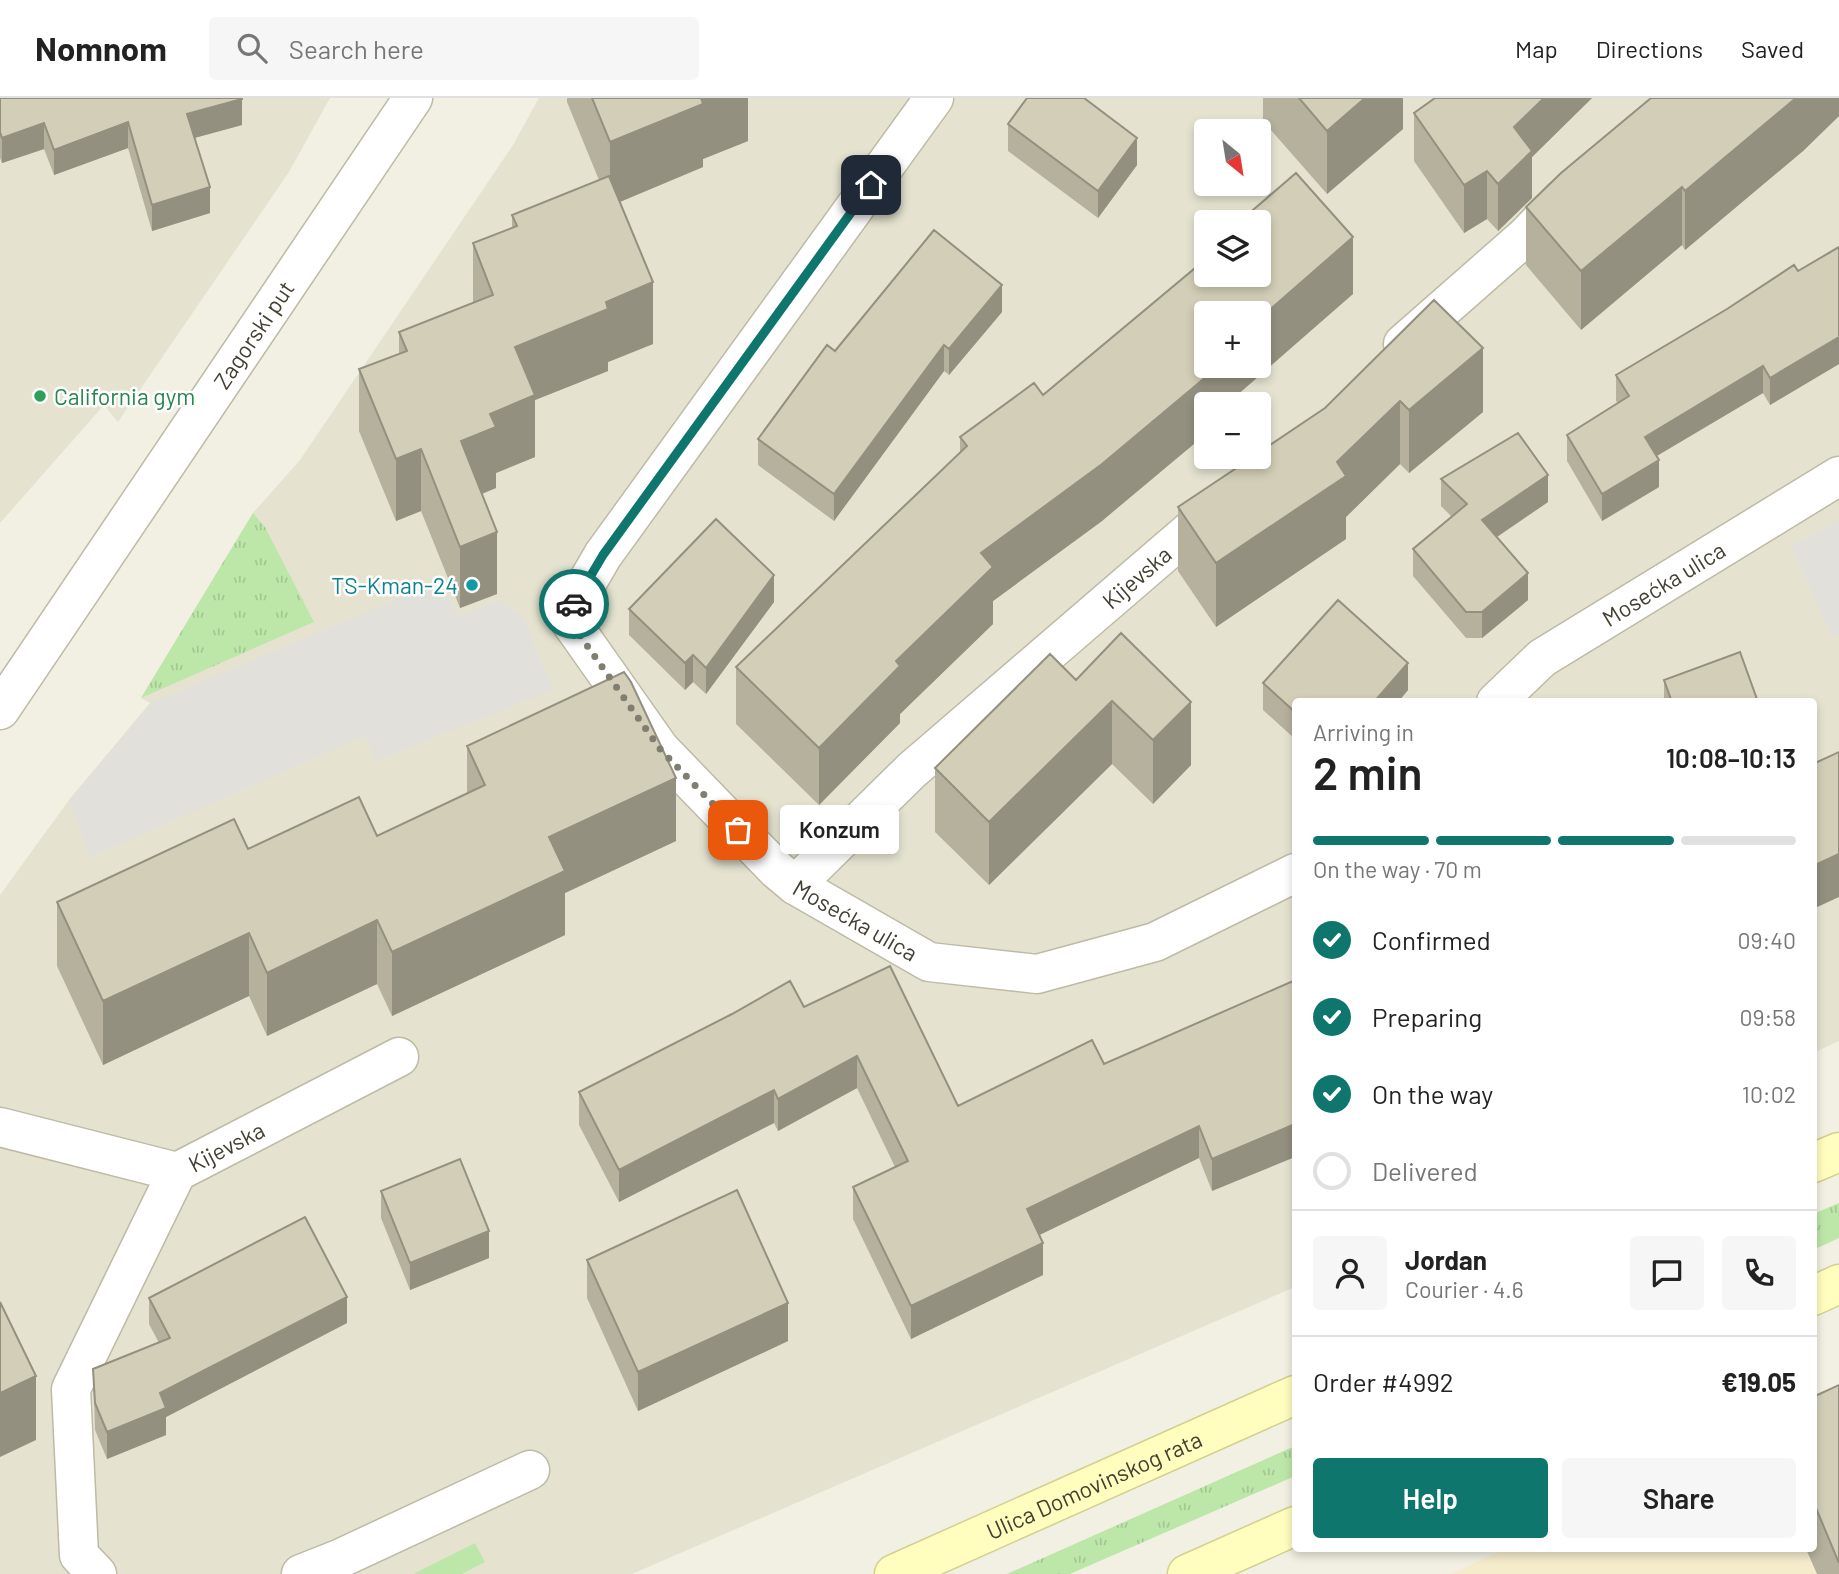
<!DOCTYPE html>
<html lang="en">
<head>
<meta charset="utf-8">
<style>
	:root { --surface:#fff; --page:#f6f6f6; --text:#222; --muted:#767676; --line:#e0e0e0; --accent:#0f766e }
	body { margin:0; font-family:Barlow,sans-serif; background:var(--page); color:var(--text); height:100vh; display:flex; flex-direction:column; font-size:26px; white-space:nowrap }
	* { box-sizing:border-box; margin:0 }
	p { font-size:23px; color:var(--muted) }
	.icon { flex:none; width:38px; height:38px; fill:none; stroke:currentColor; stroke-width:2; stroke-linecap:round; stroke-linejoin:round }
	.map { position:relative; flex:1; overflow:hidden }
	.panel { position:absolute; left:1292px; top:600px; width:525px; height:854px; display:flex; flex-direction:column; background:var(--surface); border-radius:7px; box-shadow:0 4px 10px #0003 }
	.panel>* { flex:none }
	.needle { width:46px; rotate:150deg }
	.fabs { position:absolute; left:1194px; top:21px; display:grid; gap:14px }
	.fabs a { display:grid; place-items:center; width:77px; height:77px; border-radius:7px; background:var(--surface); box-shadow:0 4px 10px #0003; font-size:35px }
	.pin { position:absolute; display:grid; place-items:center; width:60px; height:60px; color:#fff; margin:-30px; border-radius:14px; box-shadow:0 4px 10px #0006 }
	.courier { position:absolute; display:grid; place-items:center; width:70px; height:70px; margin:-35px; border:5px solid #0f766e; border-radius:50%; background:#fff; color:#222; box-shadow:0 2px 9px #0007 }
	.bubble { position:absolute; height:49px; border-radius:7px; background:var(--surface); box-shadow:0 4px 10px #0003; font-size:23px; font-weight:600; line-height:49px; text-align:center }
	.overview em { font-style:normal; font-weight:600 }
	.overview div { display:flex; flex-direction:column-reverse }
	.overview { display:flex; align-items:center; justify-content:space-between; height:119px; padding:0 21px }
	h1 { font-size:46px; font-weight:600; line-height:52px }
	.bar { display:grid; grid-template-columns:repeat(4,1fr); gap:10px 7px; align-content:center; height:84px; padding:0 21px }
	.bar i { height:9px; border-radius:5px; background:var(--line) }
	.bar .on { background:var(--accent) }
	.bar p { grid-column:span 4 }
	.line { display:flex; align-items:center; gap:18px; padding:0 21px; border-top:2px solid var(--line) }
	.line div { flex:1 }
	.round { display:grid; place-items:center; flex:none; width:74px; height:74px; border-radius:7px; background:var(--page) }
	ol { padding:0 21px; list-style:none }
	li { display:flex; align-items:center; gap:21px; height:77px }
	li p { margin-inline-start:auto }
	li .icon { padding:7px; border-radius:50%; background:var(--accent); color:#fff; stroke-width:4 }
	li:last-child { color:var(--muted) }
	li i { width:38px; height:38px; border:4px solid var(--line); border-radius:50% }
	.action { display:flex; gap:14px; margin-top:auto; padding:14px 21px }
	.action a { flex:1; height:80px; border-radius:7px; background:var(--accent); color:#fff; font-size:28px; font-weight:600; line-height:80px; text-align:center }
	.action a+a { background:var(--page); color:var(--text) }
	header { display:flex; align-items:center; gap:42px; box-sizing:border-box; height:98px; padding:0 35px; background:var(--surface); border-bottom:2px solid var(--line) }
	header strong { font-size:33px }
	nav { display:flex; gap:38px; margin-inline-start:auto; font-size:24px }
	.search { width:490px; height:63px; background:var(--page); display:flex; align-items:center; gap:18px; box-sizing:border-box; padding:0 24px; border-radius:7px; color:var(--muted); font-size:26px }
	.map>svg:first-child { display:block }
	.residential { fill:#e5e3d0; fill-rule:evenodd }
	.commercial { fill:#f5eccc }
	.grass { fill:url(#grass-tufts) }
	.green { fill:#bde7a9 }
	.parking { fill:#e1e0db }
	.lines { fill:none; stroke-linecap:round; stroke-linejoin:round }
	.street-casing { stroke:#bdbaa5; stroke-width:41 }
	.secondary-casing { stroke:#d3d091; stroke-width:41 }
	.street { stroke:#fff; stroke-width:38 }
	.secondary { stroke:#fffebe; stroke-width:38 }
	.wall { fill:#b5b19d }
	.shaded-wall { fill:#949080 }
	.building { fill:#d3ceb7; stroke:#949080; stroke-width:2 }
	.done { stroke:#807e70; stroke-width:7; stroke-dasharray:0 12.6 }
	.route { stroke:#0f766e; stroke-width:9 }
	.leisure-dot { fill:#2e9e5b; stroke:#fff; stroke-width:2.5 }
	.culture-dot { fill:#0f9aa8; stroke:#fff; stroke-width:2.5 }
	.labels { text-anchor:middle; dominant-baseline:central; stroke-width:5; stroke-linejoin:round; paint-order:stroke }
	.street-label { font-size:23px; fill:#434033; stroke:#fff }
	.leisure-label { font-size:23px; fill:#27864d; stroke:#fff; text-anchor:start }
	.culture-label { font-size:23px; fill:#0d838f; stroke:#fff; text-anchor:end }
</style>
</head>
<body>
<header>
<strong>Nomnom</strong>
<div class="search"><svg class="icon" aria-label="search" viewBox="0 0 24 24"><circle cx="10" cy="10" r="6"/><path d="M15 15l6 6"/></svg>Search here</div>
<nav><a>Map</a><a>Directions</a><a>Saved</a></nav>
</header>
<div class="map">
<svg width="1839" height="1476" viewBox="0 0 1839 1476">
	<defs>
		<pattern id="grass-tufts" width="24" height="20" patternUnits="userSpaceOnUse" patternTransform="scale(1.75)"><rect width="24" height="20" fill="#bde7a9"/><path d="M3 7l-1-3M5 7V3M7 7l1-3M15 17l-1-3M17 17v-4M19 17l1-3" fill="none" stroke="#a4c792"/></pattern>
	</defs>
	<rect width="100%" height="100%" fill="#f1f0e2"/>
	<path class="residential" d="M0 0H330L289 74 118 324 104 307 0 425Z
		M539 0H1839V943L1813 955V604H1295V1189L632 1476H0V797L69 702 150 605 141 600 253 415 300 362 513 47ZM1206 33H1258V86H1206ZM1206 124H1258V177H1206ZM1206 215H1258V268H1206ZM1206 306H1258V359H1206Z"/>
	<path class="commercial" d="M1506 1451H1813L1839 1476H1450Z"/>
	<path class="grass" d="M253 415 265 429 314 524 141 600Z
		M1839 1105V1140L1813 1152V1116Z
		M1295 1348V1378L1070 1476H1007Z"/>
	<path class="green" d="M475 1445 485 1464 462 1476H413Z"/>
	<path class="parking" d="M1839 422V536L1832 539 1791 448Z
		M440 483 458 518 500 502 523 519 553 592 376 663 365 638 90 759 69 702 151 605Z"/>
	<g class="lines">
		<g class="street-casing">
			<g id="street">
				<path id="s1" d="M934 0 603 457 567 519 660 651 777 772 795 787 929 864 1037 876 1155 844 1295 775"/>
				<path d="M1403 246 1526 138 1563 100"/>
				<path id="s2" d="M1496 604 1542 560 1839 378"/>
				<path id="s3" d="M0 612 413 0"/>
				<path id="s4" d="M795 787 912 672 1219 408"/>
				<path id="s5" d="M0 1029 177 1074 399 959"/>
				<path d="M97 1476 79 1457 71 1291 177 1074"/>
				<path d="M301 1476 339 1461 530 1372"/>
			</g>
		</g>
		<g class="secondary-casing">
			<g id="secondary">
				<path d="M1813 1065 1839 1054"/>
				<path d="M1813 1198 1839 1186"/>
				<path id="s6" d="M894 1476 1295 1297"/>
				<path d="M1187 1476 1295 1428"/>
			</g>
		</g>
		<use href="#street" class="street"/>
		<use href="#secondary" class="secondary"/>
	</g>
	<path class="wall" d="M0 0 242 27 194 40 210 115 152 133 128 50 54 77 44 51 2 65 0 60Z
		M567 0H748V43L703 61V69L620 104 653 246 608 264V273L535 302V359L496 375V390L482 396 497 496 460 510 421 413 396 423 359 333V271L399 256V234L473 205V145L512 130V117L599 82 567 4Z
		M1263 0H1403V31L1327 96 1263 23Z
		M1435 0H1592L1532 59V100L1498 133 1487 121 1464 135 1414 63V15Z
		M1839 0V18L1803 53 1685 152 1682 147 1581 232 1526 167V109Z
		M1008 26 1137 67 1098 120 1008 53Z
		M1839 149V266L1770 307 1763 295 1656 358 1659 389 1602 423 1567 363V337L1618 305 1616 303V277L1727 211 1798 173Z
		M1206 154V177L1353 196 1206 306 1102 423 993 503V526L900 616V625L819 707 736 626V569L960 355V339L1043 297 1204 162V155Z
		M1434 202 1483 314 1409 375 1400 366 1346 419V441L1216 529 1178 473V409L1325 310Z
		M1002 214 949 277 944 273 834 423 758 367V341Z
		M1441 381 1548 404 1497 439 1528 502 1482 540H1466L1413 478V451L1452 419 1441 408Z
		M774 504 706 596 693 584 685 592 629 537V511Z
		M1121 535 1191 667 1153 706 1112 666 989 787 935 734V670L1076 582Z
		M1664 582 1758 604H1664Z
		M1263 585 1408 592 1398 604H1295V641L1263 612Z
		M467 648 676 743 565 795V837L392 918 377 886 267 938 249 898 103 967 57 868V804L248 751 377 738 467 695Z
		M1293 883 1212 1093 1199 1060 1039 1137 1043 1177 911 1241 853 1121V1089L895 1069 857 990 778 1033 774 1025 619 1104 579 1027V994L804 909 958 1008 1104 966Z
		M381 1093 489 1160 410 1192 381 1120Z
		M587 1162 788 1243 638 1313 587 1200Z
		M149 1200 347 1225 166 1319V1337L107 1361 95 1332 93 1271 159 1245 149 1226Z
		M1839 1287V1476H1817L1806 1451H1813V1299Z"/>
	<path class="shaded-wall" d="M700 0H748V43L703 61V69L610 108V44Z
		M1365 0H1403V31L1327 96V33Z
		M1544 0H1592L1532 59V100L1498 133V86L1514 29Z
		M1796 0H1839V18L1803 53 1685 152V93Z
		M242 1V27L187 42V16Z
		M128 24V50L54 77V52Z
		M44 25V51L2 65V40Z
		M1137 40V67L1098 120V93Z
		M1487 73V121L1464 135V87Z
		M210 89V115L152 133V107Z
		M1682 89V147L1581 232V173Z
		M1353 139V196L1227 306H1206V336L1102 423 993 503V526L900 616V625L819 707V650L896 563 981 455 1214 268H1258V222Z
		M653 184V246L608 264V273L535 302V359L496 375V390L461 404V343L490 316 515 249 606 204Z
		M1002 187V214L949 277V251Z
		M1839 239V266L1770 307V280Z
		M944 247V273L834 423V396Z
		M1483 250V314L1409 375V312Z
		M1763 268V295L1645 365V339Z
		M1400 303V366L1346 419V441L1216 529V465L1337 364Z
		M421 351V413L396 423V361Z
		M1659 362V389L1602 423V396Z
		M1548 377V404L1482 449V422Z
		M497 434V496L460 510V449Z
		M1528 475V502L1482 540V514Z
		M774 477V504L706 596V570Z
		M693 557V584L685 592V565Z
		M1408 565V592L1398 604H1374Z
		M1112 603V666L989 787V724Z
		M1191 604V667L1153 706V642Z
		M676 680V743L565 795V837L392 918V854L549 739Z
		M1839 756V799L1813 811V768Z
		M377 822V886L267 938V875Z
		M249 835V898L103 967V903Z
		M857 958V990L778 1033V1001Z
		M774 992V1025L619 1104V1072Z
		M1295 1026V1059L1212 1093V1061Z
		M1199 1028V1060L1027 1143V1111Z
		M489 1133V1160L410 1192V1165Z
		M1043 1145V1177L911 1241V1208Z
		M347 1199V1225L166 1319V1337L107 1361V1334L160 1295Z
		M788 1205V1243L638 1313V1274Z
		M36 1278V1342L0 1359V1295Z"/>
	<path class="building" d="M0 0H242V1L187 16 210 89 152 107 128 24 54 52 44 25 2 40 0 34Z
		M592 0H701L703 6 610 44Z
		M1027 0H1084L1137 40 1098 93 1008 26Z
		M1299 0H1365L1327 33Z
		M1435 0H1544L1514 29 1532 53 1498 86 1487 73 1464 87 1414 15Z
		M1651 0H1796L1685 93 1682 89 1581 173 1526 109 1561 75Z
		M1296 75 1353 139 1258 222V215H1206V268H1219L1102 366 981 455 993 469 896 563 900 568 819 650 736 569 967 348 960 339 1034 285 1043 297 1206 161V177H1258V124H1239Z
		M609 78 653 184 606 204 608 211 515 249 535 297 490 316 496 329 461 343 497 434 460 449 421 351 396 361 359 271 407 253 399 234 493 197 473 145 517 128 512 117Z
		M934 132 1002 187 949 251 944 247 834 396 758 341 827 247 835 253Z
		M1839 149V239L1770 280 1763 268 1645 339 1659 362 1602 396 1567 337 1629 298 1616 277 1727 211 1794 167 1798 173Z
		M1434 202 1483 250 1409 312 1400 303 1337 364 1346 378 1216 465 1178 409 1253 359H1258V355L1325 310Z
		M1518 335 1548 377 1482 422 1528 475 1482 514H1466L1413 451 1467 406 1441 381Z
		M716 421 774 477 706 570 693 557 685 565 629 511Z
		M1338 502 1408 565 1374 604H1295V614L1263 585Z
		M1121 535 1191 604 1153 642 1112 603 989 724 935 670 1050 556 1076 582Z
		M1740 554 1758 604H1672L1664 582Z
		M624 574 631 584 676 680 549 739 565 773 392 854 377 822 267 875 249 835 103 903 57 804 234 721 248 751 359 699 377 738 485 687 467 648Z
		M1839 654V756L1813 768V666Z
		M890 868 958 1008 1092 942 1104 966 1293 883 1295 888V1026L1212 1061 1199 1028 1027 1111 1043 1145 911 1208 853 1089 908 1063 857 958 778 1001 774 992 619 1072 579 994 732 916 790 883 804 909Z
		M460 1061 489 1133 410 1165 381 1093Z
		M737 1092 788 1205 638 1274 587 1162Z
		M305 1119 347 1199 160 1295 166 1310 107 1334 95 1305 93 1271 170 1240 149 1200Z
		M0 1204 36 1278 0 1295Z
		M1839 1287V1465L1813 1403V1299Z"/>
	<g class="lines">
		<path class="done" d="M574 506 567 519 660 651 738 732"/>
		<path class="route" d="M574 506 603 457 871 87"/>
	</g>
	<circle class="leisure-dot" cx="40" cy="298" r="7"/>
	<circle class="culture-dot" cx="472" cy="487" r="7"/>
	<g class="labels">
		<g class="street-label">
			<text stroke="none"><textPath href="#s3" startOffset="453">Zagorski put</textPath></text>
			<text stroke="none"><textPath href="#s4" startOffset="460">Kijevska</textPath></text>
			<text stroke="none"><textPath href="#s2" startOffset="206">Mosećka ulica</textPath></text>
			<text stroke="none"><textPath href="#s1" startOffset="1059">Mosećka ulica</textPath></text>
			<text stroke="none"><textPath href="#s5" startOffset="238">Kijevska</textPath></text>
			<text stroke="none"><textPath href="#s6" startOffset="219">Ulica Domovinskog rata</textPath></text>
		</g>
		<g class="leisure-label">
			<text x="54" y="298">California gym</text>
		</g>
		<g class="culture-label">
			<text x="458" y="487">TS-Kman-24</text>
		</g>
	</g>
</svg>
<div class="fabs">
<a><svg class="needle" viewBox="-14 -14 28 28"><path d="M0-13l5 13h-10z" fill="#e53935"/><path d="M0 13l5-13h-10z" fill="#767676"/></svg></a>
<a><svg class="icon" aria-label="layers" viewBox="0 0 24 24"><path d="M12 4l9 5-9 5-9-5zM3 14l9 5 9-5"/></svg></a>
<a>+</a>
<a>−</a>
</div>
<div class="pin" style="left:738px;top:732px;background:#ea580c"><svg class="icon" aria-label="bag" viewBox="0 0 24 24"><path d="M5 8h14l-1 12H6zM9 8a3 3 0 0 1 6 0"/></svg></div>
<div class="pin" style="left:871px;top:87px;background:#1f2937"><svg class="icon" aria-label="home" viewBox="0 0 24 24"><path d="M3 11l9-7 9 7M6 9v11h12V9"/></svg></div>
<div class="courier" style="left:574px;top:506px"><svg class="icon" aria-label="car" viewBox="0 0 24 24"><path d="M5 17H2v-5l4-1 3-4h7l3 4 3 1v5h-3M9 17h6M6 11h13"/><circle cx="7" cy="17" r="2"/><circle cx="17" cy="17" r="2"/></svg></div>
<div class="bubble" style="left:780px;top:707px;width:119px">Konzum</div>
<section class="panel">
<div class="overview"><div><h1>2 min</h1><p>Arriving in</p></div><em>10:08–10:13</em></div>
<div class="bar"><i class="on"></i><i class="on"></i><i class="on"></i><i></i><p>On the way · 70 m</p></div>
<ol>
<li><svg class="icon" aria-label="check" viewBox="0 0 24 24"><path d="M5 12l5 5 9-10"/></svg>Confirmed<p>09:40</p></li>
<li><svg class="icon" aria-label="check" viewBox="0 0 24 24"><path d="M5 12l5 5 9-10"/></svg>Preparing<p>09:58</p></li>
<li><svg class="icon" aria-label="check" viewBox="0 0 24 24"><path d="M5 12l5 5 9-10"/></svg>On the way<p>10:02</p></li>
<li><i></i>Delivered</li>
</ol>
<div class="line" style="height:126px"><a class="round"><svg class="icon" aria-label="person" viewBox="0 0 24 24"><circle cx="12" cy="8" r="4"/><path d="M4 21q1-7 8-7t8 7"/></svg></a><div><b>Jordan</b><p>Courier · 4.6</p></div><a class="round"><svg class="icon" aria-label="chat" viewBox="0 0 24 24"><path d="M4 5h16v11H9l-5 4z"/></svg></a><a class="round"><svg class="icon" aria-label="phone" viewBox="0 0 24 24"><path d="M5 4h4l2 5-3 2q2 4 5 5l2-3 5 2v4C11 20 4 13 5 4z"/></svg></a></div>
<div class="line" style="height:91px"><div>Order #4992</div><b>€19.05</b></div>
<div class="action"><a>Help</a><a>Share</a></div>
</section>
</div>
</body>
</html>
